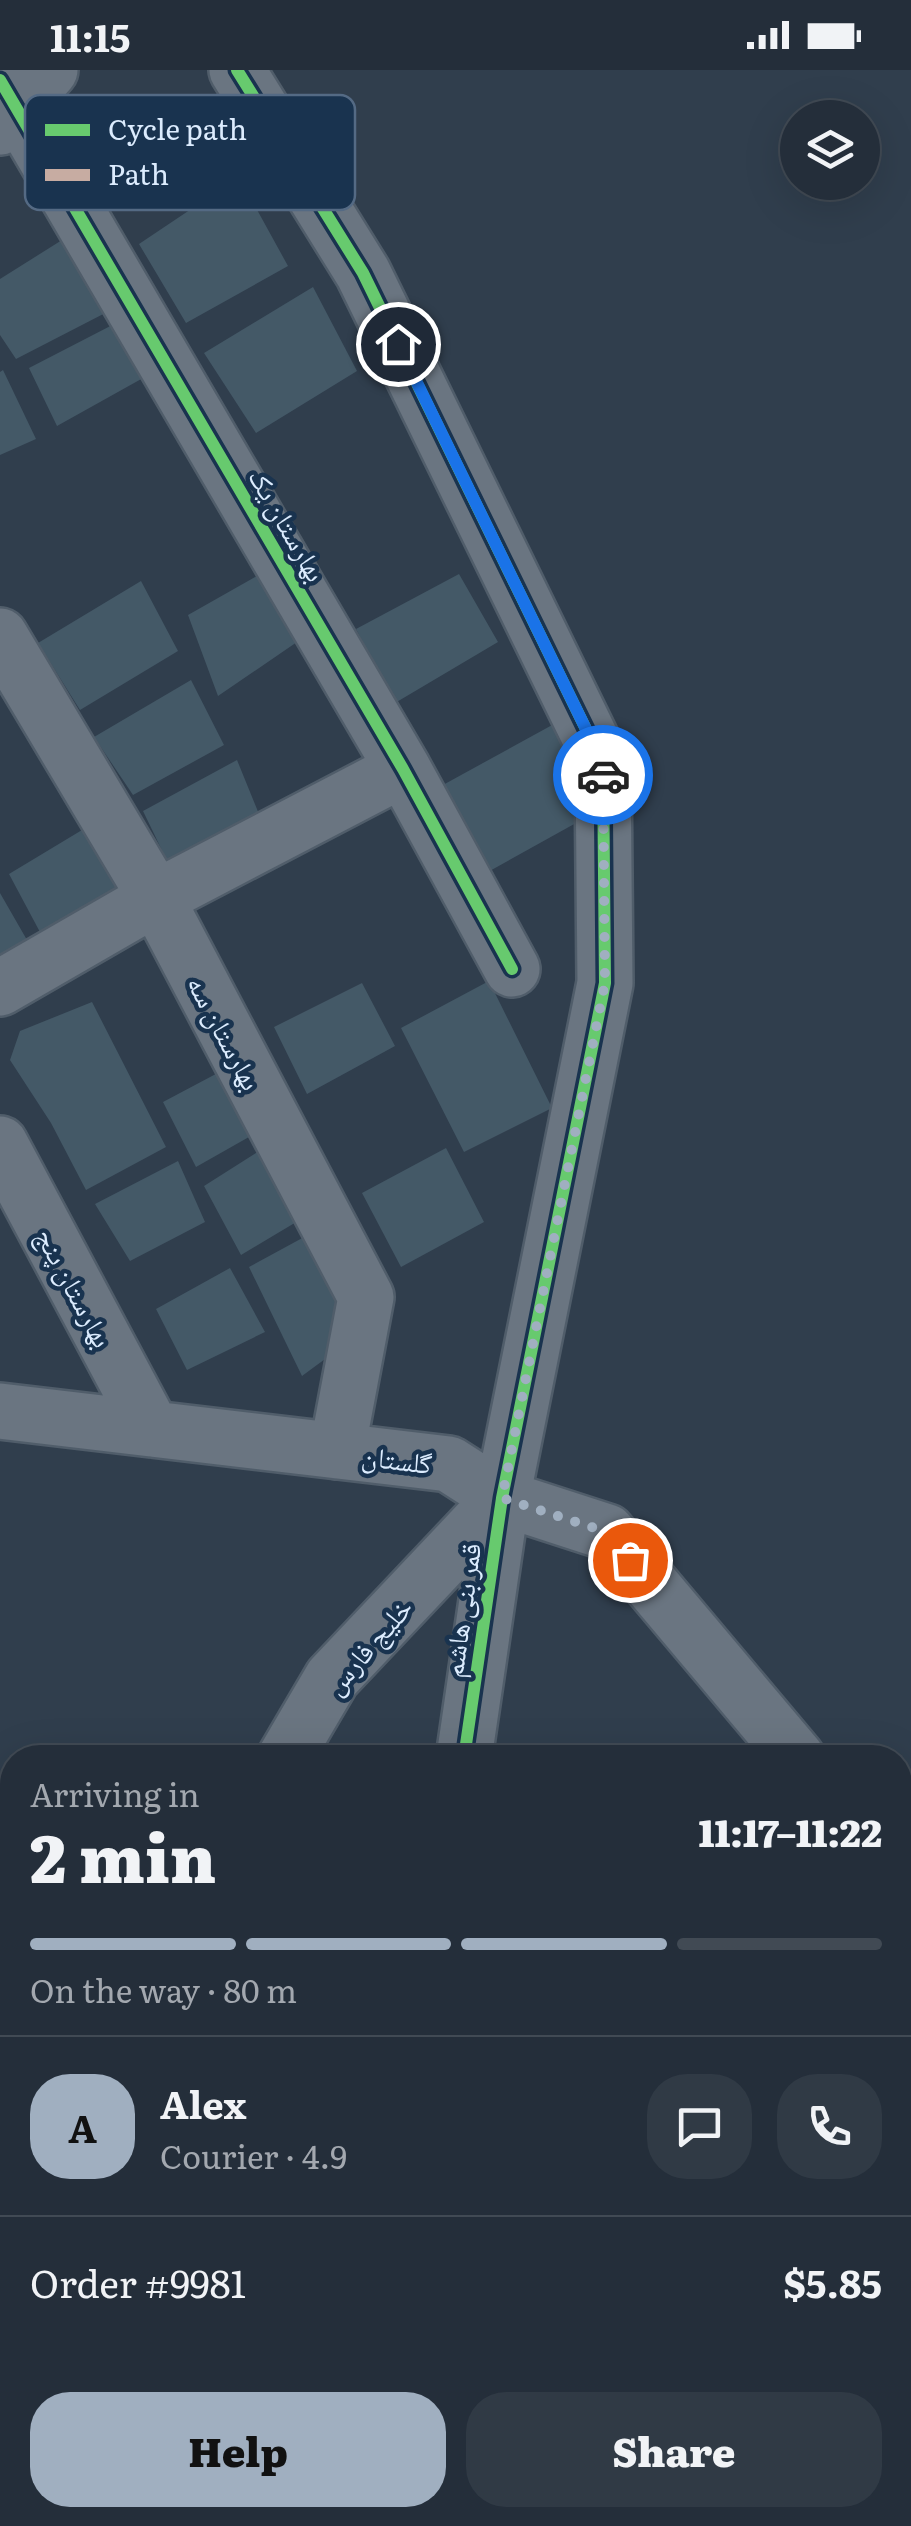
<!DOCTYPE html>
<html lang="en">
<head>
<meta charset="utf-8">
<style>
	:root { --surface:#242e3a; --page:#303a45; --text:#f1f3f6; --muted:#a3a8af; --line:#414a54; --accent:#a0afc0 }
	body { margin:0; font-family:Literata,"Noto Naskh Arabic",serif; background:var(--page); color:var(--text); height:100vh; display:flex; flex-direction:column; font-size:38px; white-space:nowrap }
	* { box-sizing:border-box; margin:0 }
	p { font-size:32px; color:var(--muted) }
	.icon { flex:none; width:55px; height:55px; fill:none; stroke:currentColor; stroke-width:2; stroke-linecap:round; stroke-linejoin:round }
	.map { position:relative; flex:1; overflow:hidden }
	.drawer { position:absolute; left:0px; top:1675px; width:912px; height:782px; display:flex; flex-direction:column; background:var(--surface); border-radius:40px 40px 0 0; box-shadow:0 10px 40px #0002,0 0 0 2px var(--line) }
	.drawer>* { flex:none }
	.fabs { position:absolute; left:780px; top:30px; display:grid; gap:20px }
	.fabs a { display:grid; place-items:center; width:100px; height:100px; border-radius:50%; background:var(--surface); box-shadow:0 10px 40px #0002,0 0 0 2px var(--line); font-size:50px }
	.pin { position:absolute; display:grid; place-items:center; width:85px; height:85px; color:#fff; margin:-42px; border:5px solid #fff; border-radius:50%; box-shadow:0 2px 10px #0007 }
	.courier { position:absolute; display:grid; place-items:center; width:100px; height:100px; margin:-50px; border:8px solid #1a73e8; border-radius:50%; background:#fff; color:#222; box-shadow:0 2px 12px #0007 }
	.overview em { font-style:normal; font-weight:800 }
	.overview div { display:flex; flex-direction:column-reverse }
	.overview { display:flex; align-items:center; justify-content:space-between; height:170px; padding:0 30px }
	h1 { font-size:65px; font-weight:800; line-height:75px }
	.bar { display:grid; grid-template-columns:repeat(4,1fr); gap:15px 10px; align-content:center; height:120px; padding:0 30px }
	.bar i { height:12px; border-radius:8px; background:var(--line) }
	.bar .on { background:var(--accent) }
	.bar p { grid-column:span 4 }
	.line { display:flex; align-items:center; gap:25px; padding:0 30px; border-top:2px solid var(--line) }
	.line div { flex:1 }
	.round { display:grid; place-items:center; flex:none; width:105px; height:105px; border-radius:40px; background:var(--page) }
	.cta { display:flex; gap:20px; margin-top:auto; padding:20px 30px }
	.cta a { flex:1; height:115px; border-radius:40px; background:var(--accent); color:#111; font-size:40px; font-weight:800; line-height:115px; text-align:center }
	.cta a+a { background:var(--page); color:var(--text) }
	.status { display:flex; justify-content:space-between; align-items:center; height:70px; padding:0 50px; background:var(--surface); direction:ltr }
	.status svg { height:28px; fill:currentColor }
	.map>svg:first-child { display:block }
	.building { fill:#445967 }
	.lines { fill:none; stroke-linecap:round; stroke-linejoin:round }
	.minor-casing { stroke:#505d6a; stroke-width:60 }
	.minor { stroke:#6a7581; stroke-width:55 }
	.quiet { stroke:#c7aca2; stroke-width:10; stroke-dasharray:20 10; stroke-linecap:butt }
	.cycleway-casing { stroke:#19334f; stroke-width:19 }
	.cycleway { stroke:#67ca6e; stroke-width:12 }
	.done { stroke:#a0afc0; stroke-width:10; stroke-dasharray:0 18 }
	.route { stroke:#1a73e8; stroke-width:12 }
	.labels { text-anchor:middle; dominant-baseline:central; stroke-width:9; stroke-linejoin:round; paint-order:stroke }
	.street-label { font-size:28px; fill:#dcecfe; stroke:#19334f }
	.key { fill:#19334f; stroke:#546a84; stroke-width:2.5 }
	.key-label { font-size:28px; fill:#dcecfe }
</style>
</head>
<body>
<div class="status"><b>11:15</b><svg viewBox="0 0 49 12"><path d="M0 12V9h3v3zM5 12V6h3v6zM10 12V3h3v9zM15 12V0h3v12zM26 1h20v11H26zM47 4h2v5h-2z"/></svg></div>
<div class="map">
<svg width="911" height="2456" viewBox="0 0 911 2456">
	<rect width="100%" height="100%" fill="#303e4d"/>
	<path class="building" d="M239 107 288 196 186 253 139 174Z
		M70 165 113 239 16 289 0 265V209Z
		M313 217 357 301 256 363 204 283Z
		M122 250 152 303 57 356 29 298Z
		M3 300 36 369 0 385V302Z
		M459 504 498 572 395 633 356 559Z
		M257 506 297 572 218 626 188 545Z
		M141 511 178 581 80 640 38 573Z
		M191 610 224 675 133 725 94 667Z
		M554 654 574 703 585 748 477 808 432 721Z
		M237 690 261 749 170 797 143 741Z
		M87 757 122 818 41 864 9 804Z
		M0 823 27 870 0 886Z
		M489 911 552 1038 464 1082 401 958Z
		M362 913 395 976 307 1024 274 957Z
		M92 932 166 1077 86 1120 51 1053 10 990 20 961Z
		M229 997 263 1059 196 1097 163 1032Z
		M264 1078 308 1145 241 1185 204 1116Z
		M446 1078 484 1152 401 1197 362 1123Z
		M178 1091 205 1152 130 1191 95 1134Z
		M306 1166 345 1232 340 1278 302 1306 249 1197Z
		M230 1198 265 1262 187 1300 156 1239Z"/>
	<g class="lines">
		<g class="minor-casing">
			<path id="minor" d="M237 0 363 203 603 694 605 913 502 1428 464 1688
				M0 10 403 699 512 899
				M0 57 50 0
				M0 566 156 828 366 1227 337 1381
				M0 918 156 828 403 699
				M0 1074 152 1359
				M0 1341 449 1394 502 1428 607 1462 797 1688
				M285 1688 332 1608 502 1428
				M0 1743H12
				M900 1809 911 1822
				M0 1927H12
				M0 2042H12
				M0 2171 12 2149
				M0 2286 12 2297
				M181 2445 194 2456
				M588 2445 602 2456
				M891 2445 903 2456"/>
		</g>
		<use href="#minor" class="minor"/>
		<path class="quiet" d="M0 2286 12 2297
			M181 2445 194 2456"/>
		<g class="cycleway-casing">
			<path id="cycleway" d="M237 0 363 203 603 694 605 913 502 1428 464 1688
				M0 10 403 699 512 899"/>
		</g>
		<use href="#cycleway" class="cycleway"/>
	</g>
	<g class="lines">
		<path class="done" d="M603 705 605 913 502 1428 607 1462 630 1490"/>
		<path class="route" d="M398 274 603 694V705"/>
	</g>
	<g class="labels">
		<g class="street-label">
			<text transform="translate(289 454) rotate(60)">بهارستان یک</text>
			<text transform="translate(226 962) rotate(62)">بهارستان سه</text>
			<text transform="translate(76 1217) rotate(62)">بهارستان پنج</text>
			<text transform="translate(397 1388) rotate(7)">گلستان</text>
			<text transform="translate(460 1540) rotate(-82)">قمر بنی هاشم</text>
			<text transform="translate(367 1575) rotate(-49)">خلیج فارس</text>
		</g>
	</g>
	<rect x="25" y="25" width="330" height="115" rx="15" class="key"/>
	<rect x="45" y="54" width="45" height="12" fill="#67ca6e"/>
	<rect x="45" y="99" width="45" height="12" fill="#c7aca2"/>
	<g class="key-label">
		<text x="108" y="70">Cycle path</text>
		<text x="108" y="115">Path</text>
	</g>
</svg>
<div class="fabs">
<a><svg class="icon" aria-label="layers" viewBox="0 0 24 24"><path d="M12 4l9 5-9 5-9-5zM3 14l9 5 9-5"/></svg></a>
</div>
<div class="pin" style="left:630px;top:1490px;background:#ea580c"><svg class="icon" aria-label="bag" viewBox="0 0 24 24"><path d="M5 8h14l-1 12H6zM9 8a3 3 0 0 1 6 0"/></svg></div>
<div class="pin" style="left:398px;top:274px;background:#1f2937"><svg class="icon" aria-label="home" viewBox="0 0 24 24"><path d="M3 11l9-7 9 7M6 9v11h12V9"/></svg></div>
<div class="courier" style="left:603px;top:705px"><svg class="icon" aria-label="car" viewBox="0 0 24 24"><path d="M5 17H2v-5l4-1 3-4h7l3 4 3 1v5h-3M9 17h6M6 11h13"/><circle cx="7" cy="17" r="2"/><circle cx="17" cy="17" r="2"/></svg></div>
<section class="drawer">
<div class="overview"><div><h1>2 min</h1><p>Arriving in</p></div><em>11:17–11:22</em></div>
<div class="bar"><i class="on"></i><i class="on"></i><i class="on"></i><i></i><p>On the way · 80 m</p></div>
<div class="line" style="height:180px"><b class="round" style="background:var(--accent);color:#111">A</b><div><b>Alex</b><p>Courier · 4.9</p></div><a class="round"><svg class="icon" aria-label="chat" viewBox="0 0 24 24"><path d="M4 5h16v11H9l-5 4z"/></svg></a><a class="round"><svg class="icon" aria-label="phone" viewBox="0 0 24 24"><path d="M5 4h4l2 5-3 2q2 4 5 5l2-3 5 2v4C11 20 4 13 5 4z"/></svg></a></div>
<div class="line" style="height:130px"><div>Order #9981</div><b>$5.85</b></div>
<div class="cta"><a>Help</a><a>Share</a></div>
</section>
</div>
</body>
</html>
